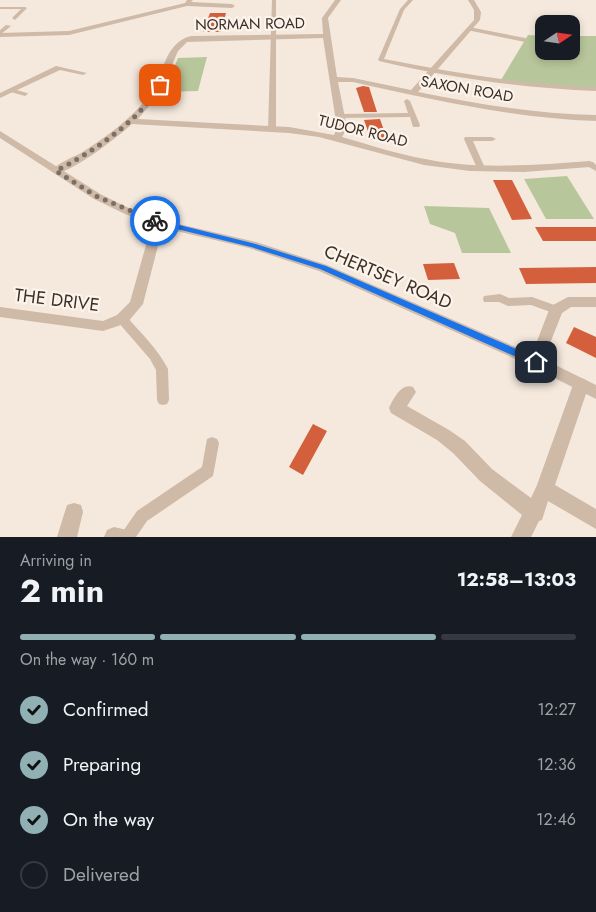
<!DOCTYPE html>
<html lang="en">
<head>
<meta charset="utf-8">
<style>
	:root { --surface:#171b24; --page:#242831; --text:#f1f3f6; --muted:#9ea1a6; --line:#363941; --accent:#90b0b3 }
	body { margin:0; font-family:Jost,sans-serif; background:var(--page); color:var(--text); height:100vh; display:flex; flex-direction:column; font-size:19px; white-space:nowrap }
	* { box-sizing:border-box; margin:0 }
	p { font-size:16px; color:var(--muted) }
	.icon { flex:none; width:28px; height:28px; fill:none; stroke:currentColor; stroke-width:2; stroke-linecap:round; stroke-linejoin:round }
	.map { position:relative; height:537px; overflow:hidden }
	.drawer { display:flex; flex-direction:column; background:var(--surface); flex:1 }
	.drawer>* { flex:none }
	.needle { width:32px; rotate:77deg }
	.buttons { position:absolute; left:535px; top:15px; display:grid; gap:10px }
	.buttons a { display:grid; place-items:center; width:45px; height:45px; border-radius:10px; background:var(--surface); box-shadow:0 2px 8px #0003; font-size:25px }
	.pin { position:absolute; display:grid; place-items:center; width:42px; height:42px; color:#fff; margin:-21px; border-radius:10px; box-shadow:0 2px 8px #0006 }
	.courier { position:absolute; display:grid; place-items:center; width:50px; height:50px; margin:-25px; border:4px solid #1a73e8; border-radius:50%; background:#fff; color:#222; box-shadow:0 1px 6px #0007 }
	.overview em { font-style:normal; font-weight:700 }
	.overview div { display:flex; flex-direction:column-reverse }
	.overview { display:flex; align-items:center; justify-content:space-between; height:85px; padding:0 20px }
	h1 { font-size:32px; font-weight:700; line-height:38px }
	.bar { display:grid; grid-template-columns:repeat(4,1fr); gap:8px 5px; align-content:center; height:60px; padding:0 20px }
	.bar i { height:6px; border-radius:4px; background:var(--line) }
	.bar .on { background:var(--accent) }
	.bar p { grid-column:span 4 }
	ol { padding:0 20px; list-style:none }
	li { display:flex; align-items:center; gap:15px; height:55px }
	li p { margin-inline-start:auto }
	li .icon { padding:5px; border-radius:50%; background:var(--accent); color:#111; stroke-width:4 }
	li:last-child { color:var(--muted) }
	li i { width:28px; height:28px; border:2px solid var(--line); border-radius:50% }
	.map>svg:first-child { display:block }
	.green { fill:#b8c69b }
	.building { fill:#d35f3d }
	.lines { fill:none; stroke-linecap:round; stroke-linejoin:round }
	.service { fill:#cfb9a7; fill-rule:evenodd }
	.minor { fill:#cfb9a7; fill-rule:evenodd }
	.tertiary { fill:#cfb9a7; fill-rule:evenodd }
	.route { fill:#1a73e8 }
	.done { stroke:#7c6f67; stroke-width:5; stroke-dasharray:0 9 }
	.labels { text-anchor:middle; dominant-baseline:central; stroke-width:4.5; stroke-linejoin:round; paint-order:stroke }
	.far-street-label { font-size:15px; fill:#3b2e28; stroke:#fcf4ea }
	.street-label { font-size:18px; fill:#3b2e28; stroke:#fcf4ea }
</style>
</head>
<body>
<div class="map">
<svg width="596" height="537" viewBox="0 0 596 537">
	<rect width="100%" height="100%" fill="#f5e9dd"/>
	<path class="green" d="M528 35 544 36V51H571V36H596V87H570L501 80Z
		M207 57 198 91 164 92 178 58Z
		M567 176 594 219H546L524 179Z
		M424 206 489 208 511 253H462L455 233 430 224Z"/>
	<path class="building" d="M210 13H226L221 32H203Z
		M363 86 369 87 377 112H364L356 88Z
		M380 119 387 139 371 140 364 120Z
		M493 180H512L532 219 512 220Z
		M535 227H596V241H543Z
		M454 263 460 279 428 280 423 264Z
		M596 267V283L526 284 519 268Z
		M574 327 596 337V358L566 343Z
		M313 424 327 431 303 475 289 467Z"/>
	<g class="lines">
		<path class="service" d="M272 0H276V129L272 131 268 129Z
			M408 0H413L404 10 384 59C455 73 524 85 596 87V91C523 88 450 78 379 61L378 60 400 9Z
			M0 7H25L27 8 15 20 12 18 21 9H0Z
			M6 25 11 26 0 35V30Z
			M469 27 525 38 528 40 525 42 467 30 466 29Z
			M13 89 27 93 28 94 25 96 11 92V90Z
			M407 99 410 101 420 125 419 127H413L410 117 340 118 336 116 340 114 408 113 404 101Z
			M465 137H492L496 139 492 141H473L485 168 484 170H481L477 168 464 139Z
			M587 162H593L596 165V171L587 166Z
			M500 294 509 298 532 297 560 307 561 310 560 313 556 314 531 305 508 306 499 302H484L483 299 484 296Z
			M122 315 126 316C141 333 158 349 168 369L169 400 167 404 163 405 159 404 157 400 156 370 150 359 118 322 117 319 118 316Z
			M212 437 217 439 219 443 213 476 147 521 136 537H119L137 511 202 467 207 439Z"/>
		<path class="minor" d="M187 0H193L191 2 232 4 235 6 232 8 187 6 69 35 0 37V33L69 31 185 3Z
			M335 0H341L328 18 337 77 353 78 411 90 474 20V10L468 0H474L481 12 480 20 418 92C477 104 536 114 596 115V121C513 118 434 100 353 82H338L347 128 342 137C370 145 397 154 425 159 479 170 535 165 590 161L595 164 590 167 524 172 470 171 424 165 319 137 289 133 132 124C115 139 78 168 56 174L51 171C58 163 71 158 81 153 106 137 130 120 148 97 164 77 163 43 191 36L323 34 322 18ZM323 38 337 128 334 135 289 127 138 119 160 93 178 51 187 42Z
			M56 66 87 73 83 75 60 70 0 98V93Z
			M163 220 169 224 160 238 143 304 127 323 103 331 0 317V307L103 321 117 315 130 302 148 238 159 221Z
			M568 297H596V307H571L562 313 541 366 536 368 531 366 529 362 549 310 551 306Z
			M581 378 586 380 589 385 555 485 596 509V529L548 501 542 520 539 521 531 537H511L522 515 480 481 453 453 437 440 391 413 389 408C394 398 401 383 413 387L416 392 407 406 449 430 465 441 492 469 531 498 537 485 573 385 576 380Z
			M74 503 81 505 83 512 77 537H57L67 505Z
			M114 527 127 530 130 537H104L107 530Z"/>
		<path class="tertiary" d="M0 131 102 195 133 210 166 221 256 242 327 265 541 358 596 385V399L531 366 319 271 249 248 159 227 125 214 94 199 0 138Z"/>
	</g>
	<path class="route" d="M155 219 252 243 326 266 539 359 540 362 539 364H532L320 269 251 247 152 223 151 221Z"/>
	<g class="lines">
		<path class="done" d="M155 221 98 197 56 171C92 152 140 121 160 85"/>
	</g>
	<g class="labels">
		<g class="far-street-label">
			<text transform="translate(250 24) rotate(-1)">NORMAN ROAD</text>
			<text transform="translate(467 89) rotate(10)">SAXON ROAD</text>
			<text transform="translate(363 131) rotate(14)">TUDOR ROAD</text>
		</g>
		<g class="street-label">
			<text transform="translate(388 277) rotate(23)">CHERTSEY ROAD</text>
			<text transform="translate(57 300) rotate(7)">THE DRIVE</text>
		</g>
	</g>
</svg>
<div class="buttons">
<a><svg class="needle" viewBox="-14 -14 28 28"><path d="M0-13l5 13h-10z" fill="#e53935"/><path d="M0 13l5-13h-10z" fill="#9ea1a6"/></svg></a>
</div>
<div class="pin" style="left:160px;top:85px;background:#ea580c"><svg class="icon" aria-label="bag" viewBox="0 0 24 24"><path d="M5 8h14l-1 12H6zM9 8a3 3 0 0 1 6 0"/></svg></div>
<div class="pin" style="left:536px;top:362px;background:#1f2937"><svg class="icon" aria-label="home" viewBox="0 0 24 24"><path d="M3 11l9-7 9 7M6 9v11h12V9"/></svg></div>
<div class="courier" style="left:155px;top:221px"><svg class="icon" aria-label="bike" viewBox="0 0 24 24"><circle cx="6" cy="16" r="4"/><circle cx="18" cy="16" r="4"/><path d="M6 16l4-8h5l3 8M10 8l3 8H6M13 5h3"/></svg></div>
</div>
<section class="drawer">
<div class="overview"><div><h1>2 min</h1><p>Arriving in</p></div><em>12:58–13:03</em></div>
<div class="bar"><i class="on"></i><i class="on"></i><i class="on"></i><i></i><p>On the way · 160 m</p></div>
<ol>
<li><svg class="icon" aria-label="check" viewBox="0 0 24 24"><path d="M5 12l5 5 9-10"/></svg>Confirmed<p>12:27</p></li>
<li><svg class="icon" aria-label="check" viewBox="0 0 24 24"><path d="M5 12l5 5 9-10"/></svg>Preparing<p>12:36</p></li>
<li><svg class="icon" aria-label="check" viewBox="0 0 24 24"><path d="M5 12l5 5 9-10"/></svg>On the way<p>12:46</p></li>
<li><i></i>Delivered</li>
</ol>
</section>
</body>
</html>
